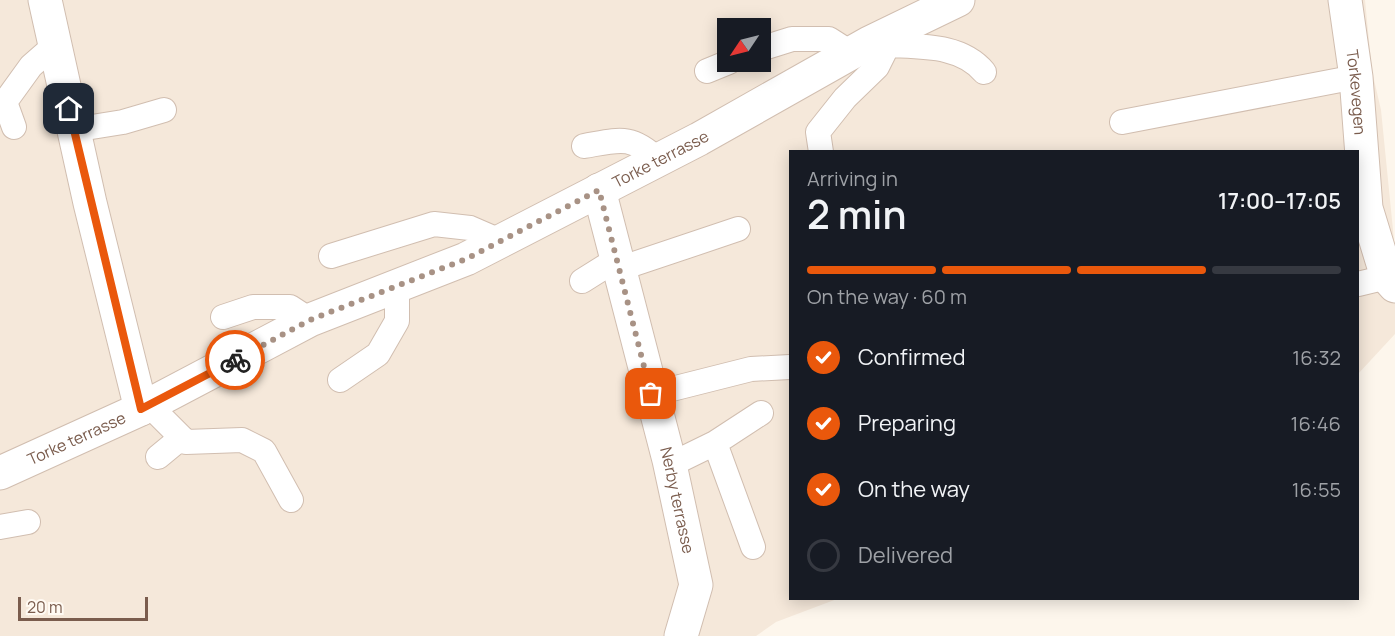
<!DOCTYPE html>
<html lang="en">
<head>
<meta charset="utf-8">
<style>
	:root { --surface:#171b24; --page:#20242c; --text:#f1f3f6; --muted:#9ea1a6; --line:#363941; --accent:#ea580c }
	body { margin:0; font-family:Manrope,sans-serif; background:var(--page); color:var(--text); height:100vh; display:flex; flex-direction:column; font-size:22px; white-space:nowrap }
	* { box-sizing:border-box; margin:0 }
	p { font-size:20px; color:var(--muted) }
	.icon { flex:none; width:33px; height:33px; fill:none; stroke:currentColor; stroke-width:2; stroke-linecap:round; stroke-linejoin:round }
	.map { position:relative; flex:1; overflow:hidden }
	.drawer { position:absolute; left:789px; top:150px; width:570px; height:450px; display:flex; flex-direction:column; background:var(--surface); border-radius:0px; box-shadow:0 3px 15px #0003 }
	.drawer>* { flex:none }
	.needle { width:39px; rotate:235deg }
	.tools { position:absolute; left:717px; top:18px; display:grid; gap:12px }
	.tools a { display:grid; place-items:center; width:54px; height:54px; border-radius:0px; background:var(--surface); box-shadow:0 3px 15px #0003; font-size:30px }
	.scale { position:absolute; left:18px; bottom:15px; width:130px; box-sizing:border-box; padding-left:6px; border:3px solid #7a5c4d; border-top:0; font-size:16px; line-height:21px; white-space:nowrap; color:#7a5c4d; -webkit-text-stroke:4px #fffaf3; paint-order:stroke }
	.pin { position:absolute; display:grid; place-items:center; width:51px; height:51px; color:#fff; margin:-26px; border-radius:12px; box-shadow:0 3px 9px #0006 }
	.courier { position:absolute; display:grid; place-items:center; width:60px; height:60px; margin:-30px; border:4px solid #ea580c; border-radius:50%; background:#fff; color:#222; box-shadow:0 2px 8px #0007 }
	.summary em { font-style:normal; font-weight:600 }
	.summary div { display:flex; flex-direction:column-reverse }
	.summary { display:flex; align-items:center; justify-content:space-between; height:102px; padding:0 18px }
	h1 { font-size:39px; font-weight:600; line-height:45px }
	.bar { display:grid; grid-template-columns:repeat(4,1fr); gap:9px 6px; align-content:center; height:72px; padding:0 18px }
	.bar i { height:8px; border-radius:4px; background:var(--line) }
	.bar .selected { background:var(--accent) }
	.bar p { grid-column:span 4 }
	ol { padding:0 18px; list-style:none }
	li { display:flex; align-items:center; gap:18px; height:66px }
	li p { margin-inline-start:auto }
	li .icon { padding:6px; border-radius:50%; background:var(--accent); color:#fff; stroke-width:4 }
	li:last-child { color:var(--muted) }
	li i { width:33px; height:33px; border:3px solid var(--line); border-radius:50% }
	.map>svg:first-child { display:block }
	.residential { fill:#f5e8da; fill-rule:evenodd }
	.lines { fill:none; stroke-linecap:round; stroke-linejoin:round }
	.service-casing { stroke:#d1beb0; stroke-width:26 }
	.minor-casing { stroke:#d1beb0; stroke-width:35 }
	.service { stroke:#fff; stroke-width:24 }
	.minor { stroke:#fff; stroke-width:33 }
	.done { stroke:#a89285; stroke-width:6; stroke-dasharray:0 10.8 }
	.route { stroke:#ea580c; stroke-width:8 }
	.labels { text-anchor:middle; dominant-baseline:central; stroke-width:4.5; stroke-linejoin:round; paint-order:stroke }
	.street-label { font-size:16px; fill:#7a5c4d; stroke:#fffaf3 }
</style>
</head>
<body>
<div class="map">
<svg width="1395" height="636" viewBox="0 0 1395 636">
	<rect width="100%" height="100%" fill="#fdf6ec"/>
	<path class="residential" d="M0 0H1365L1372 71 1381 110 1395 250V334L1358 374V152H790V598L837 599 776 622 756 636H0ZM728 28H760V62H728Z"/>
	<g class="lines">
		<g class="service-casing">
			<path id="service" d="M874 44C912 48 958 41 984 72
				M760 49 792 39H829L851 53
				M707 71 729 62
				M1122 122 1356 77
				M14 127 5 102 31 66 55 45
				M73 130 123 122 164 110
				M584 146C619 140 631 134 658 160
				M821 152 818 132 845 98 877 67 888 45
				M331 256 434 224 470 228 500 241
				M619 269 738 229
				M582 281 617 259
				M1358 284 1387 277
				M223 317 253 307H290L310 320
				M340 380 378 354 397 321V286
				M652 394 751 369 790 367
				M149 405 186 442 242 440 264 451 291 500
				M715 443 753 547
				M158 457 181 438
				M670 465 715 443 761 413
				M0 527 28 522"/>
		</g>
		<g class="minor-casing">
			<g id="minor">
				<path d="M45 0 90 203 141 409"/>
				<path id="s1" d="M1345 0 1356 77 1366 208 1387 277 1395 286"/>
				<path id="s2" d="M599 190 669 460 696 585 681 636"/>
				<path id="s3" d="M0 473 141 409 310 320 466 259 699 139 869 43 958 0"/>
			</g>
		</g>
		<use href="#service" class="service"/>
		<use href="#minor" class="minor"/>
	</g>
	<g class="lines">
		<path class="done" d="M235 360 310 320 466 259 599 190 651 394"/>
		<path class="route" d="M69 109 141 409 235 360"/>
	</g>
	<g class="labels">
		<g class="street-label">
			<text stroke="none"><textPath href="#s1" startOffset="93">Torkevegen</textPath></text>
			<text stroke="none"><textPath href="#s3" startOffset="732">Torke terrasse</textPath></text>
			<text stroke="none"><textPath href="#s3" startOffset="84">Torke terrasse</textPath></text>
			<text stroke="none"><textPath href="#s2" startOffset="320">Nerby terrasse</textPath></text>
		</g>
	</g>
</svg>
<div class="tools">
<a><svg class="needle" viewBox="-14 -14 28 28"><path d="M0-13l5 13h-10z" fill="#e53935"/><path d="M0 13l5-13h-10z" fill="#9ea1a6"/></svg></a>
</div>
<div class="scale">20 m</div>
<div class="pin" style="left:651px;top:394px;background:#ea580c"><svg class="icon" aria-label="bag" viewBox="0 0 24 24"><path d="M5 8h14l-1 12H6zM9 8a3 3 0 0 1 6 0"/></svg></div>
<div class="pin" style="left:69px;top:109px;background:#1f2937"><svg class="icon" aria-label="home" viewBox="0 0 24 24"><path d="M3 11l9-7 9 7M6 9v11h12V9"/></svg></div>
<div class="courier" style="left:235px;top:360px"><svg class="icon" aria-label="bike" viewBox="0 0 24 24"><circle cx="6" cy="16" r="4"/><circle cx="18" cy="16" r="4"/><path d="M6 16l4-8h5l3 8M10 8l3 8H6M13 5h3"/></svg></div>
<section class="drawer">
<div class="summary"><div><h1>2 min</h1><p>Arriving in</p></div><em>17:00–17:05</em></div>
<div class="bar"><i class="selected"></i><i class="selected"></i><i class="selected"></i><i></i><p>On the way · 60 m</p></div>
<ol>
<li><svg class="icon" aria-label="check" viewBox="0 0 24 24"><path d="M5 12l5 5 9-10"/></svg>Confirmed<p>16:32</p></li>
<li><svg class="icon" aria-label="check" viewBox="0 0 24 24"><path d="M5 12l5 5 9-10"/></svg>Preparing<p>16:46</p></li>
<li><svg class="icon" aria-label="check" viewBox="0 0 24 24"><path d="M5 12l5 5 9-10"/></svg>On the way<p>16:55</p></li>
<li><i></i>Delivered</li>
</ol>
</section>
</div>
</body>
</html>
